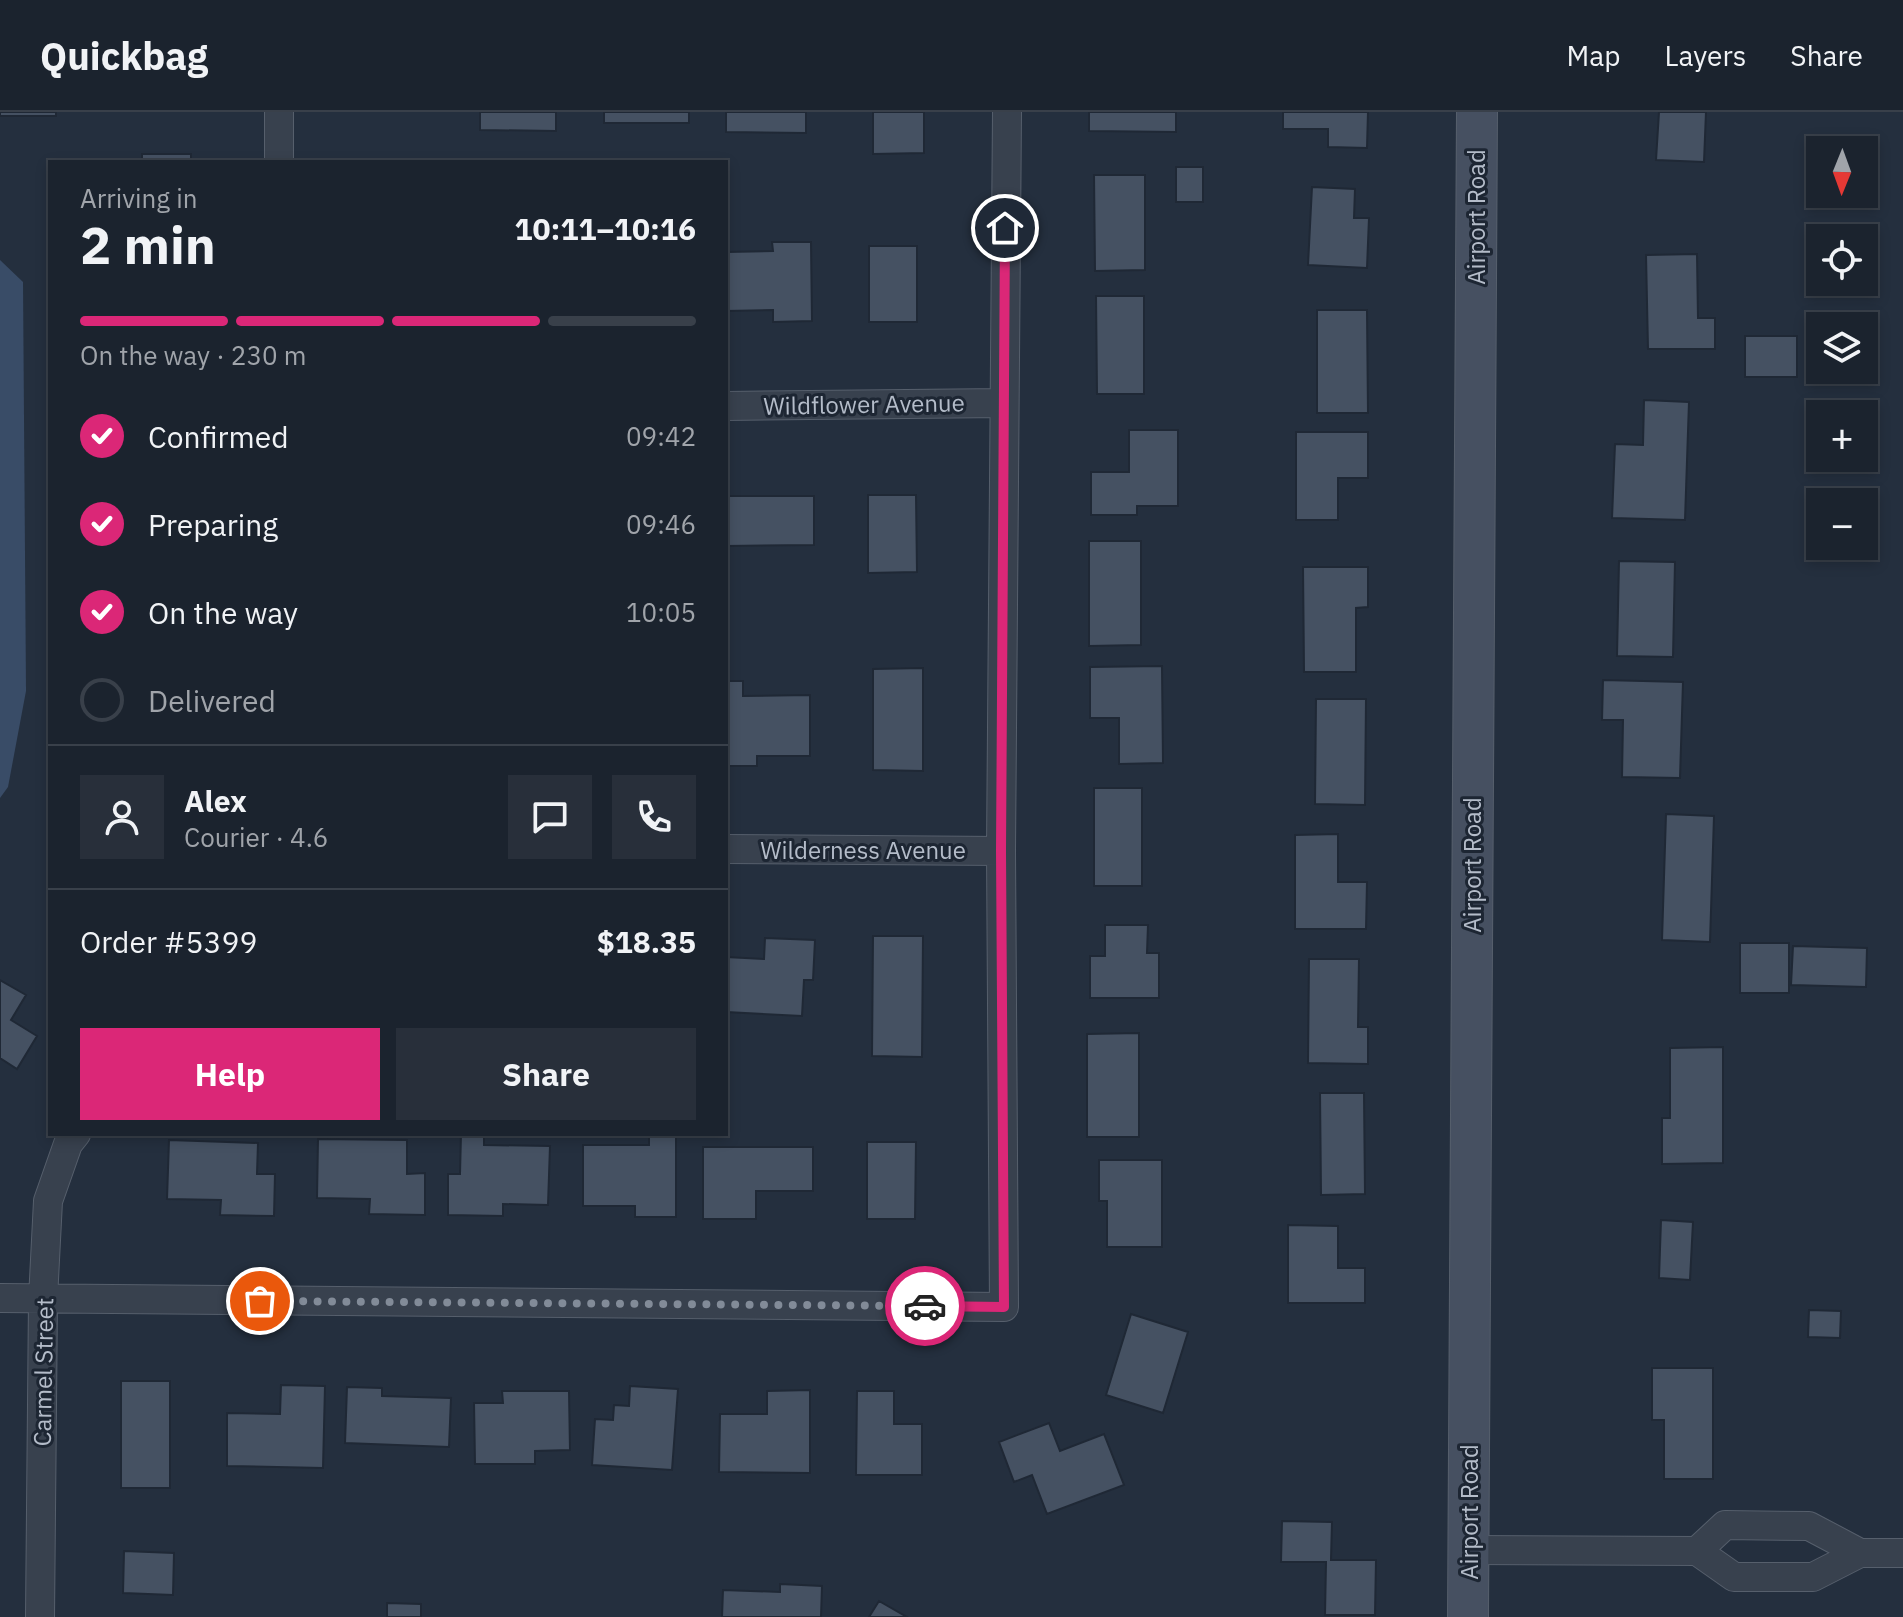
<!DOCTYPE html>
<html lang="en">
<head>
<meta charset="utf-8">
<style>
	:root { --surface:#1b232e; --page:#282f3a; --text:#f1f3f6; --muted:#a0a4aa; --line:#39404a; --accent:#db2777 }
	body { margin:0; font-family:"IBM Plex Sans",sans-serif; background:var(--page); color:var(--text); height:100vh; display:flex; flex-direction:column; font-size:30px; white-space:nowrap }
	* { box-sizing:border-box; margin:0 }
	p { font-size:26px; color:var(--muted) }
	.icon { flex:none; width:44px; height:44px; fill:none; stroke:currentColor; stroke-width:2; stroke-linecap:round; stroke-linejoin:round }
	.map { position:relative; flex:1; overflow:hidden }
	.details { position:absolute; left:48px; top:48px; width:680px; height:976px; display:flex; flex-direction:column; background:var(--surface); border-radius:0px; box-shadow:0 4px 12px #0003,0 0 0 2px var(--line) }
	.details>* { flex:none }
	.needle { width:52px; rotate:181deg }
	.fabs { position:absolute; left:1806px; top:24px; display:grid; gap:16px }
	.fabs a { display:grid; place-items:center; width:72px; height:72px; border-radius:0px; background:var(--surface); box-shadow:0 4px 12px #0003,0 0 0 2px var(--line); font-size:40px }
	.pin { position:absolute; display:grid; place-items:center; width:68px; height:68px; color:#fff; margin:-34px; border:4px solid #fff; border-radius:50%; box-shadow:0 2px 8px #0007 }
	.courier { position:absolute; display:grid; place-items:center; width:80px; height:80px; margin:-40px; border:6px solid #db2777; border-radius:50%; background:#fff; color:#222; box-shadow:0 2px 10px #0007 }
	.summary em { font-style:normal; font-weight:700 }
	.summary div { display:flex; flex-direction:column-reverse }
	.summary { display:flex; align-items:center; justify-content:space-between; height:136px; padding:0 32px }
	h1 { font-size:52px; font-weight:700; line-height:60px }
	.bar { display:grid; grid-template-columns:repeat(4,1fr); gap:12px 8px; align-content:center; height:96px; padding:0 32px }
	.bar i { height:10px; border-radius:6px; background:var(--line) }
	.bar .selected { background:var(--accent) }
	.bar p { grid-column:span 4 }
	.line { display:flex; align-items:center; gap:20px; padding:0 32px; border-top:2px solid var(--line) }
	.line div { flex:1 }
	.round { display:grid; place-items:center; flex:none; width:84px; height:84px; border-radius:0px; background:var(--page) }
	ol { padding:0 32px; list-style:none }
	li { display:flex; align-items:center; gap:24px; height:88px }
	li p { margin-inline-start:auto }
	li .icon { padding:8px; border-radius:50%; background:var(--accent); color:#fff; stroke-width:4 }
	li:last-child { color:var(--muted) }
	li i { width:44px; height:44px; border:4px solid var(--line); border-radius:50% }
	.button { display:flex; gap:16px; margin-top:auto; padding:16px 32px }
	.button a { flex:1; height:92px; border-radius:0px; background:var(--accent); color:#fff; font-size:32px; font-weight:700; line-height:92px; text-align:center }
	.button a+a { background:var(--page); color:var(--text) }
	header { display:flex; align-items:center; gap:48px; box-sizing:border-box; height:112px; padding:0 40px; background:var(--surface); border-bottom:2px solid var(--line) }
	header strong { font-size:38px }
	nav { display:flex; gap:44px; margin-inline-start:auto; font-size:28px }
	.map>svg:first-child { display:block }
	.water { fill:#394c67 }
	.building { fill:#455162; stroke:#1f2835; stroke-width:2 }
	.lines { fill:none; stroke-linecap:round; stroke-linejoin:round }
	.minor-casing { stroke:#565f6c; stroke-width:30 }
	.secondary-casing { stroke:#565f6c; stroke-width:42 }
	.minor { stroke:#38414e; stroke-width:28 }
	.secondary { stroke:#465061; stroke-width:40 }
	.done { stroke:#828b98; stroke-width:8; stroke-dasharray:0 14.4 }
	.route { stroke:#db2777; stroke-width:10 }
	.labels { text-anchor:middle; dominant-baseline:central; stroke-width:6; stroke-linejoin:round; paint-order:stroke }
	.street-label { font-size:24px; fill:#b4bcc9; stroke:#1d2633 }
</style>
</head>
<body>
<header>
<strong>Quickbag</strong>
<nav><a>Map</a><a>Layers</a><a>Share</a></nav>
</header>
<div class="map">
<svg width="1903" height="1505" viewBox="0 0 1903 1505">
	<rect width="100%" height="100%" fill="#242f3e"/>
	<path class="water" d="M0 148 23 170 26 579 8 675 0 686Z"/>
	<path class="building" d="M0 0H56V4H0Z
		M480 0H556V19L480 18Z
		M604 0H689V11H604Z
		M726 0H806V21L726 20Z
		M873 0H924V41L873 42Z
		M1089 0H1176V20L1089 19Z
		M1283 0H1368L1367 36 1328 35V17H1283Z
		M1659 0H1706L1704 50 1656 48Z
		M142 42H191V50H142Z
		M1176 55H1203V90H1176Z
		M1094 63H1145V158L1095 159Z
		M1312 75 1355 77 1354 106H1369L1367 156 1308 153Z
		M772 130H811L812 209 773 210V198L726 199V140L773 139Z
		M869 134H917V210H869Z
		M1697 142 1698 206H1715V237H1648L1646 143Z
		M1096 184H1144V282H1097Z
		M1317 198H1367L1368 301H1317Z
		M1745 224H1797V265H1745Z
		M1644 288 1689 290 1685 408 1612 406 1615 332 1643 333Z
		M1129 318H1178V394H1137V403H1091V360H1129Z
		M1296 320H1368V366H1338V408H1296Z
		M868 383H916L917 460 868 461Z
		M726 384H814V433L726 434Z
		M1089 429H1141V533L1089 534Z
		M1619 449 1675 450 1673 545 1617 544Z
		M1303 455H1368V495L1356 496V560H1304Z
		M1162 554 1163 651 1119 652V606H1090V555Z
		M923 556V659L873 658V557Z
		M1603 568 1683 570 1680 666 1622 665 1623 608H1602Z
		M726 569H743V584L810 583V644H757V654H726Z
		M1316 587H1366L1365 693 1315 692Z
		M1094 676H1142V774H1094Z
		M1666 702 1714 704 1710 830 1662 828Z
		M1338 722V770H1367L1366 817H1295V723Z
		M1105 813H1148L1147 841H1159V886H1090V844H1105Z
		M873 824H923L922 945 872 944Z
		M765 826 815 828 813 868H804L802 904 726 900V845L764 847Z
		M1740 831H1789V881H1740Z
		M1793 834 1867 836 1866 875 1791 873Z
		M1309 847H1359L1358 915H1368V952L1308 951Z
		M0 868 26 883 11 908 37 924 17 957 0 946Z
		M1139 921V1025H1087V922Z
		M1723 935V1051L1662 1052V1006H1670V936Z
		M1320 981H1364L1365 1082 1321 1083Z
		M461 1022H484V1033L550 1034 548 1093 503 1092V1104L448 1103V1062H460Z
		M649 1022H676V1105H635V1094H583V1033H649Z
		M318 1027 407 1028V1062L425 1061V1103L369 1102 370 1087 317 1086Z
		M169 1028 258 1031 257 1062H275L274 1104 220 1103 221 1088 167 1087Z
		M867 1030H916L915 1107H867Z
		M703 1035H813V1079H756V1107H703Z
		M1099 1048H1162V1135H1107V1089H1099Z
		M1661 1108 1693 1110 1690 1168 1659 1166Z
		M1288 1113 1338 1114V1156H1365V1191H1288Z
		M1809 1198 1841 1199 1840 1226 1808 1225Z
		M1131 1202 1188 1220 1163 1301 1106 1283Z
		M1652 1256H1713V1367H1664V1308H1652Z
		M121 1269H170V1376H121Z
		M281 1273 325 1274 323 1356 227 1354V1301L280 1302Z
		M630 1274 678 1277 672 1358 592 1353 595 1307 613 1308 614 1293 629 1294Z
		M347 1275 382 1276V1284L451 1286 449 1335 345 1331Z
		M810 1278V1361L719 1360 720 1302H767V1279Z
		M502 1279H569L570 1338 535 1339V1352H475L474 1291H503Z
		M857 1279H894V1312H922V1363H856Z
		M1049 1311 1060 1339 1104 1322 1124 1373 1047 1402 1032 1363 1014 1370 999 1330Z
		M1282 1409 1332 1410 1331 1448H1376L1375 1503H1325L1326 1450H1281Z
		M124 1439 174 1441 173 1483 123 1481Z
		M780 1472 822 1474 821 1505H722L723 1478 780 1480Z
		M879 1489 907 1505H869Z
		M387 1491 421 1492V1505H387Z"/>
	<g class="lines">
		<g class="minor-casing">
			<path id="minor" d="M279 50V0
				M726 294 1003 291
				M726 737 1001 739
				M0 1186 1004 1195 1001 739 1007 0
				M1468 1438 1697 1439 1734 1465H1813L1860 1441
				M1697 1439 1725 1413 1809 1414 1860 1441H1903
				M40 1505 43 1187 48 1089 68 1032 76 1022"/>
		</g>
		<g class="secondary-casing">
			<path id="secondary" d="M1468 1505 1477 0"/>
		</g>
		<use href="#minor" class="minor"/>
		<use href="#secondary" class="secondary"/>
	</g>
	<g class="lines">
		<path class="done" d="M260 1189 925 1194"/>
		<path class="route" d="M925 1194 1004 1195 1001 739 1005 116"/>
	</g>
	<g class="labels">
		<g class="street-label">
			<text transform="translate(1476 105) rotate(-90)">Airport Road</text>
			<text transform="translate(864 292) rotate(-1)">Wildflower Avenue</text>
			<text x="863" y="738">Wilderness Avenue</text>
			<text transform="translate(1472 753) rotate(-90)">Airport Road</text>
			<text transform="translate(43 1260) rotate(-89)">Carmel Street</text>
			<text transform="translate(1469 1400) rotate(-90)">Airport Road</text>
		</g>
	</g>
</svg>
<div class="fabs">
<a><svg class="needle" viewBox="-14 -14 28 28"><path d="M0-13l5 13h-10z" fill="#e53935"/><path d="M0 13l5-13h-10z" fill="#a0a4aa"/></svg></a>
<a><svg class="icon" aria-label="locate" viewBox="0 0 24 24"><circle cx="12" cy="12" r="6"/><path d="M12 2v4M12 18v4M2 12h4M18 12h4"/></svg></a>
<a><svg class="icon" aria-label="layers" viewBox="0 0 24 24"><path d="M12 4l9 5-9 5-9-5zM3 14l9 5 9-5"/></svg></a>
<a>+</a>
<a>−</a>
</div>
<div class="pin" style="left:260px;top:1189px;background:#ea580c"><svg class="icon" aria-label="bag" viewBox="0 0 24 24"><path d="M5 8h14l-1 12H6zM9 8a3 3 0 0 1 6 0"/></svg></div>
<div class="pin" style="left:1005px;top:116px;background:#1f2937"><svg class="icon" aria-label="home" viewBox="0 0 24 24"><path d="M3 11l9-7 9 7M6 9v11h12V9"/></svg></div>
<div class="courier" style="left:925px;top:1194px"><svg class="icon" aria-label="car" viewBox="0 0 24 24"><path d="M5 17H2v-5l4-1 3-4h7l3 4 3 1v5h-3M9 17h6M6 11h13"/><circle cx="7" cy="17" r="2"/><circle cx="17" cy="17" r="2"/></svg></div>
<section class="details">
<div class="summary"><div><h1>2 min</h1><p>Arriving in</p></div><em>10:11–10:16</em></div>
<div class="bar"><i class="selected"></i><i class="selected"></i><i class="selected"></i><i></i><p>On the way · 230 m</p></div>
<ol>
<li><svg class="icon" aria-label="check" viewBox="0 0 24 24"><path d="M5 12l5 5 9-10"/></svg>Confirmed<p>09:42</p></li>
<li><svg class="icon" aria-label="check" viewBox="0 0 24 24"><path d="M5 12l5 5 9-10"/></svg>Preparing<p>09:46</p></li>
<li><svg class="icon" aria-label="check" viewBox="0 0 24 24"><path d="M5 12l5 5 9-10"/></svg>On the way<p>10:05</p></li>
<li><i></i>Delivered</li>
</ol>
<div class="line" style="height:144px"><a class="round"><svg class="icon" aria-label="person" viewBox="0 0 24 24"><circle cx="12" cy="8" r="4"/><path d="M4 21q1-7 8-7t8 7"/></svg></a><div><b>Alex</b><p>Courier · 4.6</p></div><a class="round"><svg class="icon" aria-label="chat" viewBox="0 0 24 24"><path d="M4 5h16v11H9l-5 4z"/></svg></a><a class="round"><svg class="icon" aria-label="phone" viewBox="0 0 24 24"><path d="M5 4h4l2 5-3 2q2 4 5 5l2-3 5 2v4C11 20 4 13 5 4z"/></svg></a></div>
<div class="line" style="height:104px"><div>Order #5399</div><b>$18.35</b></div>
<div class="button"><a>Help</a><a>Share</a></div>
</section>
</div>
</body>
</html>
